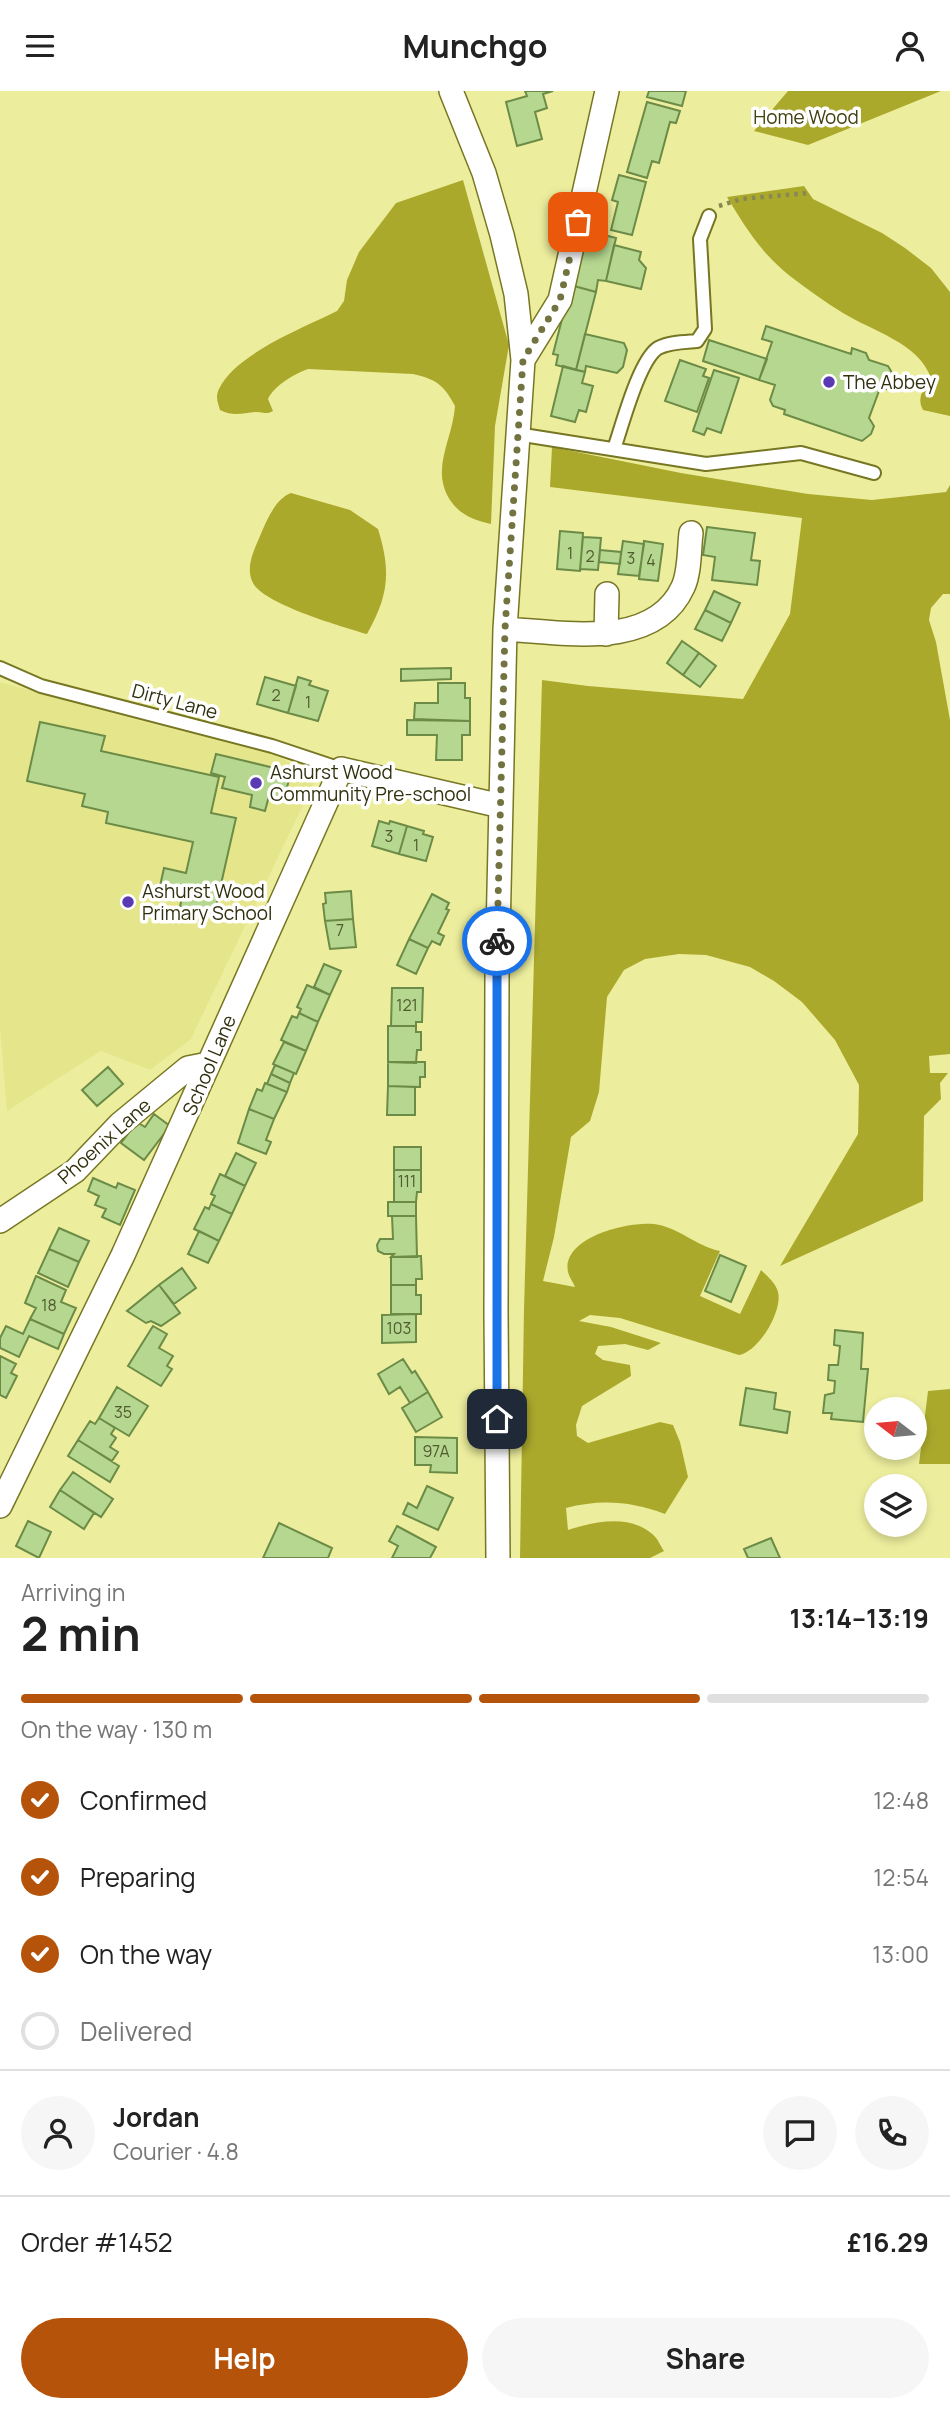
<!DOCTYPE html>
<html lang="en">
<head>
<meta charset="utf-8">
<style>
	:root { --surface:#fff; --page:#f6f6f6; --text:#222; --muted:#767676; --line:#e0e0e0; --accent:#b45309 }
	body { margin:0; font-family:Manrope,sans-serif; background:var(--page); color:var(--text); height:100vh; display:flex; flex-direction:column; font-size:26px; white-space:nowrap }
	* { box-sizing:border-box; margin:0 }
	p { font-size:23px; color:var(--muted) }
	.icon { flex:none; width:38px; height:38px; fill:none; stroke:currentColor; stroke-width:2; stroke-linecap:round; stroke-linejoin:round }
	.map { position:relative; height:1467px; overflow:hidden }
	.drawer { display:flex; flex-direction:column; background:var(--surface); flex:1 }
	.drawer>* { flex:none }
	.needle { width:46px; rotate:286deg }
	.buttons { position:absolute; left:864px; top:1306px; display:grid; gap:14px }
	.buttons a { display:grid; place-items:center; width:63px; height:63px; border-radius:50%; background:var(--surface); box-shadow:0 4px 10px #0003; font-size:35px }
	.pin { position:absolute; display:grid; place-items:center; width:60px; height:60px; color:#fff; margin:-30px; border-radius:14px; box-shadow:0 4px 10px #0006 }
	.courier { position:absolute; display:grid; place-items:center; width:70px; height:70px; margin:-35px; border:5px solid #1a73e8; border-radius:50%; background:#fff; color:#222; box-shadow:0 2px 9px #0007 }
	.summary em { font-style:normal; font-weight:700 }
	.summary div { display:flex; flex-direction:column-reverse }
	.summary { display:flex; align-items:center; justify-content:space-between; height:119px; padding:0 21px }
	h1 { font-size:46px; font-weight:700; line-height:52px }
	.bar { display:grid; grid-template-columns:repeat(4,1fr); gap:10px 7px; align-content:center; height:84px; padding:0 21px }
	.bar i { height:9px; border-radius:5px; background:var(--line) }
	.bar .selected { background:var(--accent) }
	.bar p { grid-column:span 4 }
	.line { display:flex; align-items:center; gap:18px; padding:0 21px; border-top:2px solid var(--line) }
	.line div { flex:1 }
	.round { display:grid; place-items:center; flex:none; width:74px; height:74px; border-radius:37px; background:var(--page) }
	ol { padding:0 21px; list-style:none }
	li { display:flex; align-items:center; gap:21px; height:77px }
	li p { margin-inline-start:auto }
	li .icon { padding:7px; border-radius:50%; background:var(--accent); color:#fff; stroke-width:4 }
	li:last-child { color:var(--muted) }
	li i { width:38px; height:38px; border:4px solid var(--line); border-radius:50% }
	.cta { display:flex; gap:14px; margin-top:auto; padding:14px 21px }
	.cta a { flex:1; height:80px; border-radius:42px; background:var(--accent); color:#fff; font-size:28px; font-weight:700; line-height:80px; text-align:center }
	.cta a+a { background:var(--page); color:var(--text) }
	header { display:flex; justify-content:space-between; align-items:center; height:91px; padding:0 21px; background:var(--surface); font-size:32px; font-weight:700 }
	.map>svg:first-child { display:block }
	.built { fill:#e5e68c }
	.forest { fill:#aba92c }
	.building { fill:#b5d78f; stroke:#6c8b46; stroke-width:2 }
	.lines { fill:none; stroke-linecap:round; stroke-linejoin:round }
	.service-casing { stroke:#777623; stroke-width:16 }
	.minor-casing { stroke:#777623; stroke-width:26 }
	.path { stroke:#888951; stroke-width:4.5; stroke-dasharray:3.5 5; stroke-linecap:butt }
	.service { stroke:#fff; stroke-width:12 }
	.minor { stroke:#fff; stroke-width:23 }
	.done { stroke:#737341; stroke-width:7; stroke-dasharray:0 12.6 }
	.route { stroke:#1a73e8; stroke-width:9 }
	.poi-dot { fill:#593ab2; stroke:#fff; stroke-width:2.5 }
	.labels { text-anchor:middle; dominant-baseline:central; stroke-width:7; stroke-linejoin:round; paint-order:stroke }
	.number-label { font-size:16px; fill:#525a2f }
	.park-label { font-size:19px; fill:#41400f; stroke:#fff }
	.poi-label { font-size:19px; fill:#31310f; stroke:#fff; text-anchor:start }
	.street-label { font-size:19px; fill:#31310f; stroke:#fff }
</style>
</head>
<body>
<header><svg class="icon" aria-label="menu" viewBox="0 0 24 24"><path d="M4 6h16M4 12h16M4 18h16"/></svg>Munchgo<svg class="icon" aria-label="person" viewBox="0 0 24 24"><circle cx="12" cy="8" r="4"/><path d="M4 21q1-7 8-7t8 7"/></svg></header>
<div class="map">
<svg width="950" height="1467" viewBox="0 0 950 1467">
	<rect width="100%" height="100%" fill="#edee9d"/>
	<path class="built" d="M0 591 144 631 268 661 317 685 191 948 150 979 101 960 7 1020 0 937Z"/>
	<path class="forest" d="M788 0H941L808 54 754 40Z
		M463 89 509 254 495 335 491 433C474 429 460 424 450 409 430 378 453 348 455 315 444 294 436 288 413 283L308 278C294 283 274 295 268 308L273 320C266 324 264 321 256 321 242 322 234 326 220 319 218 312 215 306 219 298 235 263 303 237 337 220L344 210 347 189 359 161 396 112Z
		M804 95 813 108 882 142 905 157 931 177 950 201V325L923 319C916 306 924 298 931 287 919 252 872 240 843 222 825 211 807 198 790 185 762 163 745 136 727 106Z
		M552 356 681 382 808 403 872 409 946 401 950 394V503H943L931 517 929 529 936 551 950 629V963L929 965 930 982H948L940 992 941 1008 924 1025 923 1110 780 1175 858 1043 859 994 835 949 802 911 774 890 750 876 706 864 679 863 645 868 624 879 607 906 599 1001 590 1030 571 1046 554 1146 543 1190 575 1196C573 1191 569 1186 568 1181 561 1146 629 1130 654 1133 678 1136 696 1155 720 1160L700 1205 740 1223 761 1179C767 1185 776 1192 778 1201 783 1219 759 1261 739 1264L620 1227 590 1224 579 1230 611 1236 661 1252 648 1259 625 1253 598 1255 595 1263 603 1269 630 1274 631 1285 582 1315 576 1334 577 1345 588 1352 660 1331 673 1334 680 1351 688 1386 665 1423C631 1410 600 1408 566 1417L568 1439C594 1431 627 1423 651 1442 657 1446 660 1454 664 1460L650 1467H520L524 1218 542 589 588 595 743 608 790 523 802 427 550 396Z
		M291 402 350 419 378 438C391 480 389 504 367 543 343 536 264 513 253 492 245 477 254 459 260 445 267 429 275 408 291 402Z
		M950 1298V1373H919L928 1300Z"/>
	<path class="building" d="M525 0H553L543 3 547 17 535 21 542 48 517 55 506 11 527 5Z
		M649 0H686L682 15 647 6Z
		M647 11 680 20 676 32 670 31 659 72 652 70 647 87 627 81Z
		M619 84 646 91 632 144 611 139 618 111 612 109Z
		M588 140 616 147 606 190 598 189 596 201 574 195Z
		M614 154 641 161 639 169 646 177 641 198 606 190Z
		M574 195 596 201 576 279 556 274 558 264 553 263 569 201Z
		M766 235 851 263 852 257 866 262 869 269 888 275 894 285 890 297 879 300 869 327 874 335 871 343 862 350 784 323 785 319 773 315 770 309 775 294 759 289 772 251 762 248Z
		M585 243 624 252 627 259 623 276 617 282 586 275 585 281 576 279Z
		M709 249 767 268 759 289 703 270Z
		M680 269 706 278 703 285 709 287 697 321 665 310Z
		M563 275 585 281 582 292 593 295 586 321 579 319 575 331 551 325Z
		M714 279 739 287 721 342 707 337 704 344 693 340Z
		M707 436 755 442 751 469 760 470 757 494 712 489 715 466 703 464Z
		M560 440 583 442 580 480 557 478Z
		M583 446 601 447 598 479 580 478Z
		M623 450 644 453 639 485 618 483Z
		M644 450 663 453 658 490 639 488Z
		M600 459 621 461 620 473 599 471Z
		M714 500 740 512 731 532 705 519Z
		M705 519 731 532 722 550 695 538Z
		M682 550 699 562 683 584 667 572Z
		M699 562 716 575 700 596 683 584Z
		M451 577V588L401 590V578Z
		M265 586 296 595 288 622 257 613Z
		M298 586 311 590 309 594 328 600 318 630 288 622Z
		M438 592H465V607H470V630L414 628 415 612H438Z
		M407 629 470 630V644H462V669H436L437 644H407Z
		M40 631 105 645 101 660 219 686 211 722 236 727 214 824 180 816 183 800 160 795 164 777 186 782 193 751 106 732 108 721 82 715 85 703 27 690Z
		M216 663 291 681 284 708 269 705 265 720 250 716 252 704 222 697 225 686 211 682Z
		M379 730 389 733 390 730 407 735 399 763 372 755Z
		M407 735 424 740 423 743 433 746 426 770 399 763Z
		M351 800 353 828 325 830 323 813 326 812 325 802Z
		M432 803 449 812 446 818 449 819 438 842 444 845 440 854 432 850 428 857 409 848Z
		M353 828 356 856 330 858 325 830Z
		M409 848 428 857 416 883 397 874Z
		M324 873 341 880 330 904 314 896Z
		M307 894 330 904 318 931 299 922 301 918 297 916Z
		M392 897H423L422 931H416V935H391Z
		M299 922 318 931 306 960 281 949 292 925 297 927Z
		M388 935H416V941H421V959H417L416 972 388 971Z
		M284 951 306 960 296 983 273 973Z
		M388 971H425V986H420V996L388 995Z
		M275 974 294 982 290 992 271 983Z
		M108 976 123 993 97 1015 82 999Z
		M271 983 290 992 287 1001 267 993Z
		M265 992 287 1001 274 1028 249 1018 257 998 262 1000Z
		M388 995 415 996V1024H387Z
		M249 1018 274 1028 266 1049 271 1051 266 1063 238 1052Z
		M154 1023 170 1035 144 1069 121 1052 137 1031 145 1036Z
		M394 1056H421V1079H394Z
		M236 1062 256 1072 245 1095 225 1085Z
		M394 1079H421V1101H417L416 1111H394Z
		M220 1083 245 1095 232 1123 211 1113 215 1105 211 1103Z
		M93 1087 116 1097 118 1092 135 1099 120 1134 102 1126 106 1118 95 1114 99 1105 88 1100Z
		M388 1111H416V1125H388Z
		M211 1113 232 1123 219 1150 194 1138 205 1116 209 1118Z
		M392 1125H416L417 1166H391L394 1163H384L378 1160 377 1154 380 1148H393Z
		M59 1137 89 1150 79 1171 49 1158Z
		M199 1140 219 1150 208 1172 188 1163Z
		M49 1158 79 1171 68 1196 38 1182Z
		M720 1164 746 1175 731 1211 705 1200Z
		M421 1165 422 1188H416V1194H391V1166Z
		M182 1177 196 1197 174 1213 159 1194Z
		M36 1185 66 1199 61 1211 76 1217 64 1243 30 1228 36 1217 25 1212Z
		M159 1194 180 1222 161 1235 151 1230 146 1232 127 1220Z
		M391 1194H416V1204H421V1223H391Z
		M416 1223V1251L382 1252V1224Z
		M30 1228 64 1243 58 1258 29 1245 19 1266 0 1257V1247L6 1235 23 1243Z
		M153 1235 167 1243 159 1257 173 1265 167 1275 172 1278 161 1295 128 1275Z
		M835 1239 863 1242 861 1278H868L863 1331 831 1328 832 1322H823L825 1304 834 1302 835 1290 828 1289 829 1274H838L840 1255 834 1254Z
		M0 1265 16 1273 11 1282 17 1285 6 1307 0 1304Z
		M403 1268 412 1282 415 1280 428 1301 410 1312 400 1296 389 1303 378 1283Z
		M117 1296 148 1315 129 1345 99 1327Z
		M746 1297 776 1302 774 1318 790 1321 787 1342 740 1334Z
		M428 1301 442 1326 416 1341 402 1317Z
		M99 1327 115 1337 111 1343 116 1347 110 1356 118 1361 112 1370 78 1349 90 1330 95 1333Z
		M415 1346 457 1347V1382L430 1381 431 1374H415Z
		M78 1349 119 1375 110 1391 68 1365Z
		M73 1381 113 1408 101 1426 60 1399Z
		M427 1395 453 1407 438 1439 403 1423 408 1412 417 1417Z
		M60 1399 94 1422 84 1438 50 1416Z
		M28 1430 51 1441 39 1467 16 1455Z
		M279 1432 332 1457 328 1467H263Z
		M397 1435 436 1456 430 1467H392L398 1455 389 1450Z
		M771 1447 780 1467H748L744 1458Z"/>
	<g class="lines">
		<g class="service-casing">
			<path id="service" d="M517 343 706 373 801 362 874 382
				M614 358C622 335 639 269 658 257 669 251 684 251 697 250L705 238 700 148 709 125
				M0 577 41 595 272 655 341 678"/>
		</g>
		<g class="minor-casing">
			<path id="minor" d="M451 0 484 82 502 144 516 203 523 269 505 538 497 886 496 1221 498 1467
				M523 269 560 209 607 0
				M505 538C562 541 654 560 683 496 690 481 689 458 691 442
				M606 543 607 503
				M0 1130 75 1080 120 1033 188 977 208 973
				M0 1415 123 1164 341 678 501 715"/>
		</g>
		<path class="path" d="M719 115 741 108 808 102"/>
		<use href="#service" class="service"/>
		<use href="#minor" class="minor"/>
	</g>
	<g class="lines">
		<path class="done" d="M497 850 505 538 523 269 560 209 578 131"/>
		<path class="route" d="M497 1328V850"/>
	</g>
	<g class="poi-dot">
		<circle cx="829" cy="291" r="7"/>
		<circle cx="256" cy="692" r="7"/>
		<circle cx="128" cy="811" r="7"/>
	</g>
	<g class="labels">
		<g class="number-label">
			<text x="570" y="462">1</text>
			<text x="590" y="465">2</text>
			<text x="631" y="467">3</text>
			<text x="651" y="469">4</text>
			<text x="276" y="604">2</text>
			<text x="308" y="611">1</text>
			<text x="389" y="745">3</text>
			<text x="416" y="754">1</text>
			<text x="340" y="839">7</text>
			<text x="407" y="914">121</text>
			<text x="407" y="1090">111</text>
			<text x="49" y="1214">18</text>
			<text x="399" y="1237">103</text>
			<text x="123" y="1321">35</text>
			<text x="436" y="1360">97A</text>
		</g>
		<g class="park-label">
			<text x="806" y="26">Home Wood</text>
		</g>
		<g class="poi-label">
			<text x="843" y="291">The Abbey</text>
			<text x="270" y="681">Ashurst Wood<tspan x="270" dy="22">Community Pre-school</tspan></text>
			<text x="142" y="800">Ashurst Wood<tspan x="142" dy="22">Primary School</tspan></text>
		</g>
		<g class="street-label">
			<text transform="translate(175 610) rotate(15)">Dirty Lane</text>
			<text transform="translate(209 974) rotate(-67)">School Lane</text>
			<text transform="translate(104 1050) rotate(-42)">Phoenix Lane</text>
		</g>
	</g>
</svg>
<div class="buttons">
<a><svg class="needle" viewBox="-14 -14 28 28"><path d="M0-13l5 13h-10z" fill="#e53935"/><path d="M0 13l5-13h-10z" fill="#767676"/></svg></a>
<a><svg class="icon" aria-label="layers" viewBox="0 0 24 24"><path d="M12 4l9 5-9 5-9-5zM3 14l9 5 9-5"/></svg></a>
</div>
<div class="pin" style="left:578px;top:131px;background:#ea580c"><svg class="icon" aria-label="bag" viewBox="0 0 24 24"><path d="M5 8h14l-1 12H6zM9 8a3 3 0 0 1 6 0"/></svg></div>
<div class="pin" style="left:497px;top:1328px;background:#1f2937"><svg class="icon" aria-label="home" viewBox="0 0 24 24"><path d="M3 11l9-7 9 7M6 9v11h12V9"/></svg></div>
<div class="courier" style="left:497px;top:850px"><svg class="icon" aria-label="bike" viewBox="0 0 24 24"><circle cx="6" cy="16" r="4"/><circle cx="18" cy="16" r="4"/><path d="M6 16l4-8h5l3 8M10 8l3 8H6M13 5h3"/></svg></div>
</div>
<section class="drawer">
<div class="summary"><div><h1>2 min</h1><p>Arriving in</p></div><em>13:14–13:19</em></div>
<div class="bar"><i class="selected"></i><i class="selected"></i><i class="selected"></i><i></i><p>On the way · 130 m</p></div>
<ol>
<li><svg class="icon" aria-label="check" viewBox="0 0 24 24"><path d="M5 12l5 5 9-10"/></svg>Confirmed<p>12:48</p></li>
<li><svg class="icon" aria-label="check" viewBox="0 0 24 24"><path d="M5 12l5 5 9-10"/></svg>Preparing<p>12:54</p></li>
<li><svg class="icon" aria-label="check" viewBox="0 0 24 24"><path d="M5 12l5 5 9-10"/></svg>On the way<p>13:00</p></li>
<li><i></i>Delivered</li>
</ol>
<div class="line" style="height:126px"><a class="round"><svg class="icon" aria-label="person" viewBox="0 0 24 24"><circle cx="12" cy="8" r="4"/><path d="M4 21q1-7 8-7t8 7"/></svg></a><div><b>Jordan</b><p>Courier · 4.8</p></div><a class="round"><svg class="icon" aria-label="chat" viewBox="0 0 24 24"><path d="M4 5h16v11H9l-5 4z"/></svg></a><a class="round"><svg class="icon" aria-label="phone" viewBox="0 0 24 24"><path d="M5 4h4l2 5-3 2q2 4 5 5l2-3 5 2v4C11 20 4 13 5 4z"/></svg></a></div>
<div class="line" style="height:91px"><div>Order #1452</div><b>£16.29</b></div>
<div class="cta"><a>Help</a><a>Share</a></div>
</section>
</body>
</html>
